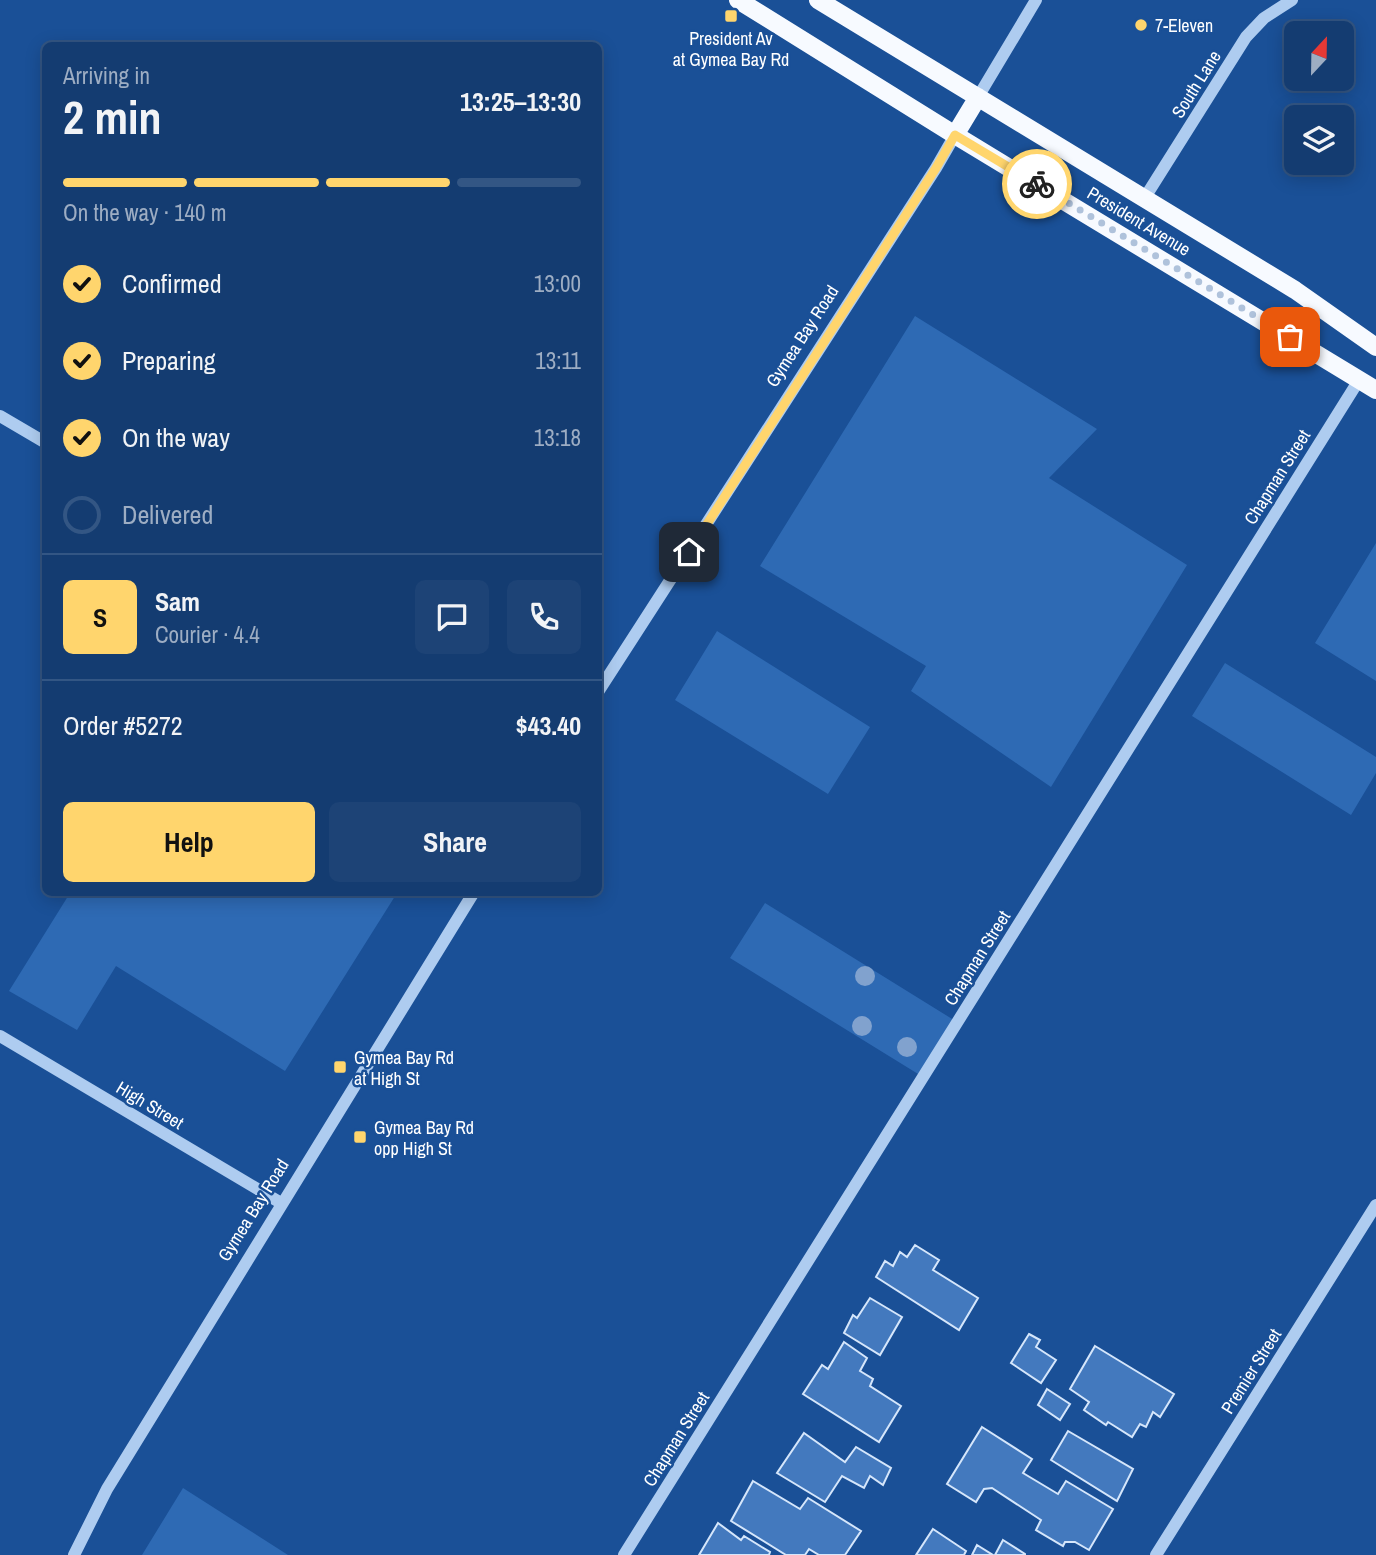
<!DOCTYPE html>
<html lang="en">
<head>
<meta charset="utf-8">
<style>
	:root { --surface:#143c71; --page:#1d4376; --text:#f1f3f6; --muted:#9dadc3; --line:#335684; --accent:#ffd56d }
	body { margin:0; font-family:"Archivo Narrow",sans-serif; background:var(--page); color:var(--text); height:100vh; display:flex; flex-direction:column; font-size:26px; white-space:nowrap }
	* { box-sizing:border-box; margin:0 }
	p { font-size:23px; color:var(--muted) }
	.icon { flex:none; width:38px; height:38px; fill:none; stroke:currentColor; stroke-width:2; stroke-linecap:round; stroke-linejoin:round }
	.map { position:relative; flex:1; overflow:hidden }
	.details { position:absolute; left:42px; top:42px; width:560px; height:854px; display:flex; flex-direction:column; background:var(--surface); border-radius:10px; box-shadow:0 4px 18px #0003,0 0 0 2px var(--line) }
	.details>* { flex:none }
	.needle { width:46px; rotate:22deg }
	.tools { position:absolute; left:1284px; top:21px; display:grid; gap:14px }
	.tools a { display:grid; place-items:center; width:70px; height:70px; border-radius:10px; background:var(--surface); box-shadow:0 4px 18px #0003,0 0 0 2px var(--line); font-size:35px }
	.pin { position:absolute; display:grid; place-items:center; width:60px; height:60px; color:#fff; margin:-30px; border-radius:14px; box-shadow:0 4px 10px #0006 }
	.courier { position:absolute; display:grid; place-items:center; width:70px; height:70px; margin:-35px; border:5px solid #ffd56d; border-radius:50%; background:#fff; color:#222; box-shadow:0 2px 9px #0007 }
	.head em { font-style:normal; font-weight:700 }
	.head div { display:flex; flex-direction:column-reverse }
	.head { display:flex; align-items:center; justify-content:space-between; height:119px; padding:0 21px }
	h1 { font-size:46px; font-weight:700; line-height:52px }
	.bar { display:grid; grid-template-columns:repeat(4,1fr); gap:10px 7px; align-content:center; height:84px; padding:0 21px }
	.bar i { height:9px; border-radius:5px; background:var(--line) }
	.bar .current { background:var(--accent) }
	.bar p { grid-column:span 4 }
	.line { display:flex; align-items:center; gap:18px; padding:0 21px; border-top:2px solid var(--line) }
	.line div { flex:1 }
	.round { display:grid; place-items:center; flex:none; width:74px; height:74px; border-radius:10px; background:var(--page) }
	ol { padding:0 21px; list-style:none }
	li { display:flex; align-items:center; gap:21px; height:77px }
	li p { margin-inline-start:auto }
	li .icon { padding:7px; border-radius:50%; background:var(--accent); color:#111; stroke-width:4 }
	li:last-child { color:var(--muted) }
	li i { width:38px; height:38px; border:4px solid var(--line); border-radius:50% }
	.action { display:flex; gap:14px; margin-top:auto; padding:14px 21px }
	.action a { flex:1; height:80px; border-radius:10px; background:var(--accent); color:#111; font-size:28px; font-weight:700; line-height:80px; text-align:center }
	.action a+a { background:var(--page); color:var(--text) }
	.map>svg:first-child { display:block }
	.green { fill:#2e6ab4 }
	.building { fill:#4379be; stroke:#d5e6fb; stroke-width:2 }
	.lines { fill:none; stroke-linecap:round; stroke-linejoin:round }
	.minor { stroke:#aeccf0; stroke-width:12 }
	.major { stroke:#f7faff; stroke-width:18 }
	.tree { fill:#81a2ce }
	.done { stroke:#afc2db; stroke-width:7; stroke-dasharray:0 12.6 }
	.route { stroke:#ffd56d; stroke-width:9 }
	.poi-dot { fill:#ffd56d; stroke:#1a5097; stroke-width:2.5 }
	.labels { text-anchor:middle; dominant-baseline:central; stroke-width:5; stroke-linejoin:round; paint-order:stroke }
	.poi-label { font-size:18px; fill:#fff; stroke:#1a5097; text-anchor:start }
	.street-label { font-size:18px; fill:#fff; stroke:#1a5097 }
</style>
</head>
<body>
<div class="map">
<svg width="1376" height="1555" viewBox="0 0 1376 1555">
	<rect width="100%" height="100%" fill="#1a5097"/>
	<path class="green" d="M915 316 1097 429 1049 478 1187 565 1051 787 911 691 926 666 760 566Z
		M1376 543V681L1315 643Z
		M717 631 870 727 828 794 675 700Z
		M1225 663 1376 757V773L1351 815 1192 716Z
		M70 893V892L397 893 285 1071 116 966 77 1030 9 991Z
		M765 903 957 1022 923 1077 730 958Z
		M183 1488 288 1555H142Z"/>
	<path class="building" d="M915 1245 939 1260 933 1270 978 1298 959 1330 876 1277 885 1261 893 1266 900 1252 907 1257Z
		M870 1298 902 1317 880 1355 844 1333 853 1315 857 1318Z
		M1029 1334 1040 1340 1036 1347 1056 1360 1041 1383 1011 1363Z
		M844 1342 867 1358 860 1371 873 1379 870 1386 901 1406 879 1442 803 1394 822 1365 828 1369Z
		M1095 1346 1174 1394 1160 1417 1153 1412 1146 1427 1140 1424 1132 1437 1108 1422 1106 1425 1084 1410 1089 1402 1070 1389Z
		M1047 1389 1070 1404 1060 1420 1038 1405Z
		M982 1427 1032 1459 1023 1473 1058 1494 1066 1481 1113 1509 1089 1550 1075 1542H1065L1063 1546 1036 1530 1041 1520 992 1488 984 1489 976 1502 947 1484Z
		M1068 1431 1133 1469 1117 1501 1051 1460Z
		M804 1433 845 1462 856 1447 891 1468 883 1485 870 1476 864 1488 842 1476 825 1502 777 1473Z
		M753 1481 800 1509 808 1498 861 1531 845 1555H819L809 1549 805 1555H786L731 1521Z
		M718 1523 741 1540 744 1536 770 1552 769 1555H699Z
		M933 1529 966 1551 964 1555H916Z
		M1003 1540 1025 1554V1555H995Z
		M977 1545 993 1555H972Z"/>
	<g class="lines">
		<path class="minor" d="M978 97 1036 0
			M1144 199 1246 37 1264 18 1292 0
			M0 416 46 443
			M598 692 936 168 955 135
			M0 1036 281 1203
			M74 1555 107 1489 474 892
			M624 1555 1359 380
			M1156 1555 1376 1205"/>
		<path class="major" d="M738 0 955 135 1376 390
			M818 0 1295 290 1376 347
			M955 135 978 97"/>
	</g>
	<g class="tree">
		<circle cx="865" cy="976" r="10"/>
		<circle cx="862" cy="1026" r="10"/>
		<circle cx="907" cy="1047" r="10"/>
	</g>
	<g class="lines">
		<path class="done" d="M1037 184 1290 337"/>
		<path class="route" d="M689 552 936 168 955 135 1037 184"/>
	</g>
	<g class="poi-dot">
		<rect x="724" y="9" width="14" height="14" rx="3.5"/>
		<circle cx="1141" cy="25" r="7"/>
		<rect x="333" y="1060" width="14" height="14" rx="3.5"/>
		<rect x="353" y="1130" width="14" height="14" rx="3.5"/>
	</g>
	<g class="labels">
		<g class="poi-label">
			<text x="1155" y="25">7-Eleven</text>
			<text x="731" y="38" text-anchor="middle">President Av<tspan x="731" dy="21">at Gymea Bay Rd</tspan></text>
			<text x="354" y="1057">Gymea Bay Rd<tspan x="354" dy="21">at High St</tspan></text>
			<text x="374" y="1127">Gymea Bay Rd<tspan x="374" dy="21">opp High St</tspan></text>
		</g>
		<g class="street-label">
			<text transform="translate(1196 84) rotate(-58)">South Lane</text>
			<text transform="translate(1139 221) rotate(31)">President Avenue</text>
			<text transform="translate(802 336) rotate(-57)">Gymea Bay Road</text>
			<text transform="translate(1277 477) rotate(-58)">Chapman Street</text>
			<text transform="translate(977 958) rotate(-58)">Chapman Street</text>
			<text transform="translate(150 1105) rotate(31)">High Street</text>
			<text transform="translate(253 1210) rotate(-58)">Gymea Bay Road</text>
			<text transform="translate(1251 1371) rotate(-58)">Premier Street</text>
			<text transform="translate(676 1439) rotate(-58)">Chapman Street</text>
		</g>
	</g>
</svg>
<div class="tools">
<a><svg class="needle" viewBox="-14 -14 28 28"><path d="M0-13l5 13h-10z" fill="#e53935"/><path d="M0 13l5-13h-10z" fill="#9dadc3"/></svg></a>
<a><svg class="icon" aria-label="layers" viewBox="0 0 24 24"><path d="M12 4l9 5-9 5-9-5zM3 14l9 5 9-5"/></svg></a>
</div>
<div class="pin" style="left:1290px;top:337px;background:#ea580c"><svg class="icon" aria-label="bag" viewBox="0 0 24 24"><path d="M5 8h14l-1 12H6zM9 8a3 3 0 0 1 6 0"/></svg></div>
<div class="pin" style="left:689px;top:552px;background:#1f2937"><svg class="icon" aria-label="home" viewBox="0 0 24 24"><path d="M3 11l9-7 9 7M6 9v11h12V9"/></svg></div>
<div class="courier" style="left:1037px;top:184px"><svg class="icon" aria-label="bike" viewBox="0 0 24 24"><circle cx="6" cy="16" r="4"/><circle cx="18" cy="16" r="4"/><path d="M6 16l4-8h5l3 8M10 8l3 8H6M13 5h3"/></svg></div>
<section class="details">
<div class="head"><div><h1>2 min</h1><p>Arriving in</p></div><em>13:25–13:30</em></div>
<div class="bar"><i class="current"></i><i class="current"></i><i class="current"></i><i></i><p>On the way · 140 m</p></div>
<ol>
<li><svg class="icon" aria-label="check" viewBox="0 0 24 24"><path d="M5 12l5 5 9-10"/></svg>Confirmed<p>13:00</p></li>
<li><svg class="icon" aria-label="check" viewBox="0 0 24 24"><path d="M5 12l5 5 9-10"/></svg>Preparing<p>13:11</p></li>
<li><svg class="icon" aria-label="check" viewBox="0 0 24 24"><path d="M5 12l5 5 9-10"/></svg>On the way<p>13:18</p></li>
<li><i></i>Delivered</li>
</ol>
<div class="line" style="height:126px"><b class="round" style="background:var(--accent);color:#111">S</b><div><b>Sam</b><p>Courier · 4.4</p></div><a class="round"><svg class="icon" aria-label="chat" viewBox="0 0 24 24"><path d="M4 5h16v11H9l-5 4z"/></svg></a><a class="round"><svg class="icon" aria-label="phone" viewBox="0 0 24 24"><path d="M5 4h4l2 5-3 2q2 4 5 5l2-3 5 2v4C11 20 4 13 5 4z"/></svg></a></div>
<div class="line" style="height:91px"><div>Order #5272</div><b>$43.40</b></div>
<div class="action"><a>Help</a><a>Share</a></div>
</section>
</div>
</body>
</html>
